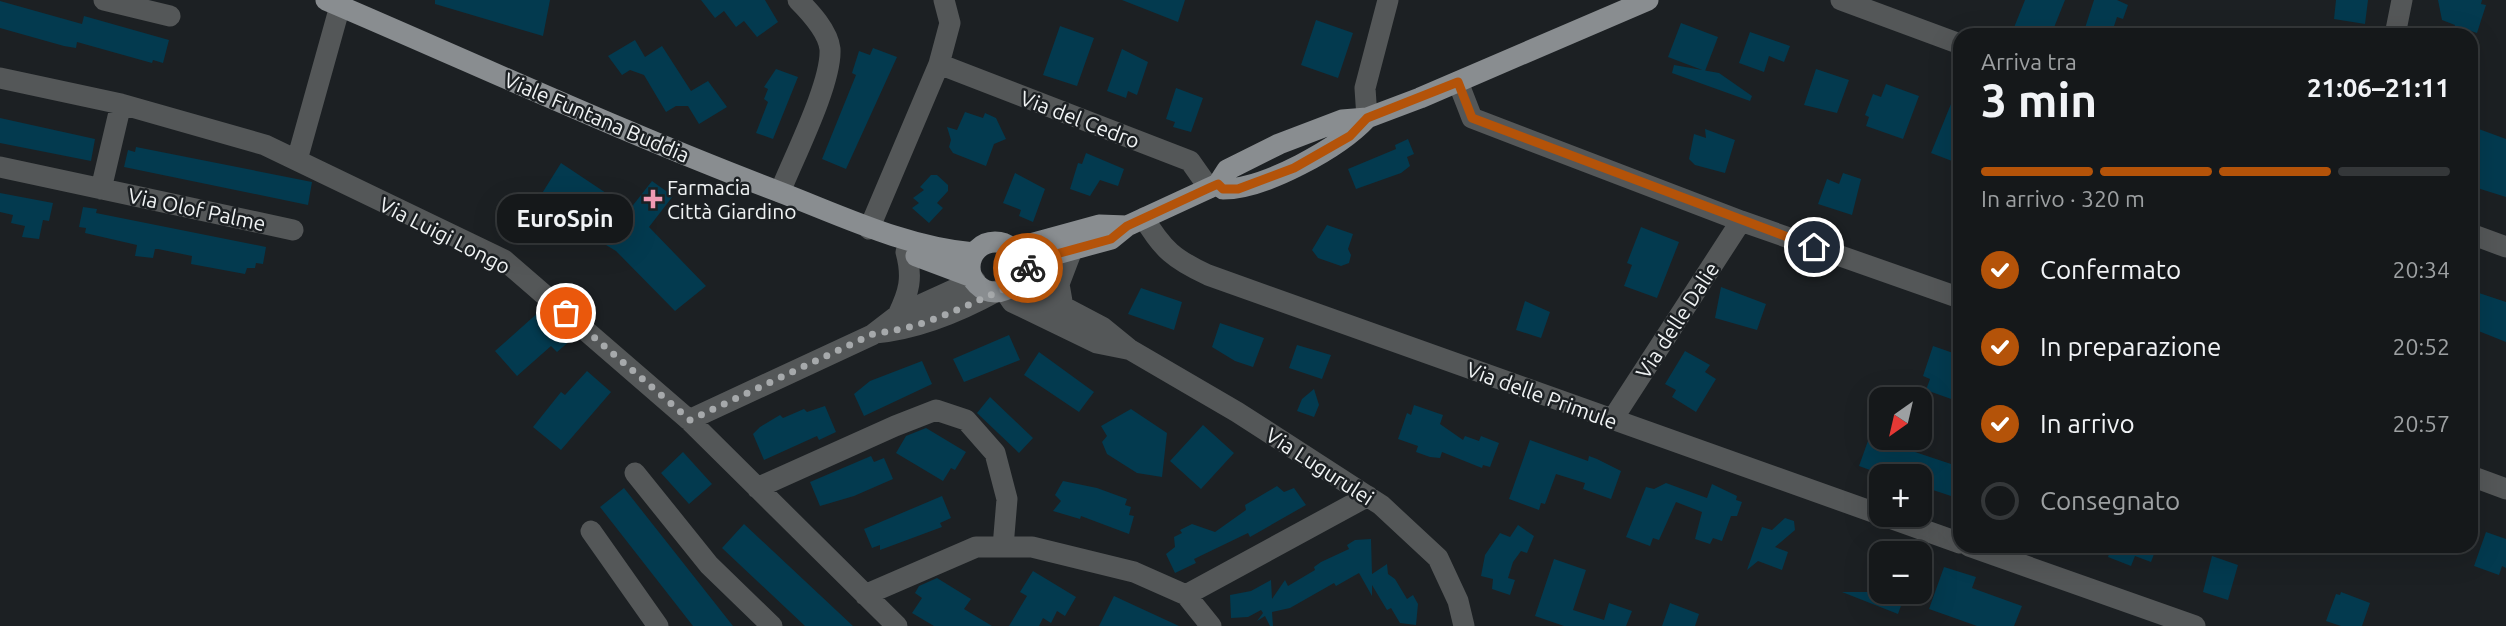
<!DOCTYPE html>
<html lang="it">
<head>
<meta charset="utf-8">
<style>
	:root { --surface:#15181a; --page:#1e2123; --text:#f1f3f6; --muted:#9da0a2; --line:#343739; --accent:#b45309 }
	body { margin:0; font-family:Ubuntu,sans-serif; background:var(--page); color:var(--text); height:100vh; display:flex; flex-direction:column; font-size:26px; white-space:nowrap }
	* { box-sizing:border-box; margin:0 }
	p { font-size:23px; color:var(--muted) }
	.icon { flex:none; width:38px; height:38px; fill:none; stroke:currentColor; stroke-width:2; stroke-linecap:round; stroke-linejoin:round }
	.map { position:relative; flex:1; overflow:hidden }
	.side { position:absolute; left:1953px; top:28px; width:525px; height:525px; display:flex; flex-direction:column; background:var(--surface); border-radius:21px; box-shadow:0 7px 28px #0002,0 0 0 2px var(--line) }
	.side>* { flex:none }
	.needle { width:46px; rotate:214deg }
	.fabs { position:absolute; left:1869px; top:387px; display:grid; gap:14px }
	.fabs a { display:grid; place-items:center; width:63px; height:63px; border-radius:14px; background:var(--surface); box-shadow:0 7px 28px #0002,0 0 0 2px var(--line); font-size:35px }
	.pin { position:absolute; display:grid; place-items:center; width:60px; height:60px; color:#fff; margin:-30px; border:4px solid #fff; border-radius:50%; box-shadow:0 2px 7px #0007 }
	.courier { position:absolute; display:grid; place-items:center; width:70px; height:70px; margin:-35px; border:5px solid #b45309; border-radius:50%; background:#fff; color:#222; box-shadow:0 2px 9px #0007 }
	.bubble { position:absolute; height:49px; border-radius:21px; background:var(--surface); box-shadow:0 7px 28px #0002,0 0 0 2px var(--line); font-size:23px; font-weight:700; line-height:49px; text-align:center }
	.head em { font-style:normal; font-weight:700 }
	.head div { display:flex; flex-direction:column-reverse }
	.head { display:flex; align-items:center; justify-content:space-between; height:119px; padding:0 28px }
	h1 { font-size:46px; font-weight:700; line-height:52px }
	.bar { display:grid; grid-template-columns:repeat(4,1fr); gap:10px 7px; align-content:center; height:84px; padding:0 28px }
	.bar i { height:9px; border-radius:5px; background:var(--line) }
	.bar .active { background:var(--accent) }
	.bar p { grid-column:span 4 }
	ol { padding:0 28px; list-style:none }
	li { display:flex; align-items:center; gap:21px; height:77px }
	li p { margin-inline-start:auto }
	li .icon { padding:7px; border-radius:50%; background:var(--accent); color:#fff; stroke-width:4 }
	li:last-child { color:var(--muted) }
	li i { width:38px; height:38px; border:4px solid var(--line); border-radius:50% }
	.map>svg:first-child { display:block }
	.building { fill:#033a4f }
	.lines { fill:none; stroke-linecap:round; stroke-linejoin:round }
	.minor { stroke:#545758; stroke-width:21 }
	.major { stroke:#898d90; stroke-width:21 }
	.done { stroke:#a6a9ab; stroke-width:7; stroke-dasharray:0 12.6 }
	.route { stroke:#b45309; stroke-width:9 }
	.poi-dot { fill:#f09ab4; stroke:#1c2023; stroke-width:2.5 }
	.labels { text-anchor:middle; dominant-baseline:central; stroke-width:5; stroke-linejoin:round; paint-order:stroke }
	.street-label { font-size:21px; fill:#f0f3f4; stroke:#1c2023 }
	.poi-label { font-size:21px; fill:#f0f3f4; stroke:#1c2023; text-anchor:start }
</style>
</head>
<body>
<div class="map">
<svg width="2506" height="626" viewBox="0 0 2506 626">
	<rect width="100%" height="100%" fill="#1c2023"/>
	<path class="building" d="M435 0H550L543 36 435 4Z
		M701 0H765L778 22 757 37 744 21 736 27 724 11 715 18Z
		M1122 0H1185L1178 22Z
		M2025 0H2065L2051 35H2011Z
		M2094 0H2117L2128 5 2123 19 2117 17 2111 35 2084 31Z
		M2336 0H2368L2365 24 2334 19Z
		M2438 0H2482L2481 4 2486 5 2477 33 2468 30 2466 35 2453 31 2455 25 2442 20Z
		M0 1 82 24 84 16 169 40 163 63 153 60 152 63 77 42 76 48 64 46 0 28Z
		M1316 20 1353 33 1338 78 1301 65Z
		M1681 23 1718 37 1705 71 1668 57Z
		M1060 26 1094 38 1077 86 1043 75Z
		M1750 32 1790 46 1784 62 1769 56 1764 72 1739 63Z
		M635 40 645 57 662 46 691 91 708 81 727 107 699 124 688 106H676L666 112 644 75 630 70 622 75 608 56Z
		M873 48 897 57 846 169 822 159 856 75 852 73 859 51 870 55Z
		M1122 49 1148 62 1137 95 1128 91 1126 98 1107 91Z
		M1674 65 1719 73 1752 96 1750 101 1672 73Z
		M776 69 798 77 773 139 756 133 768 102 764 99 768 89 764 87Z
		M1816 69 1849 80 1837 113 1804 105Z
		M1960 82V164L1931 153Z
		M1886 84 1919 96 1903 139 1866 126 1869 117 1865 115 1873 94 1881 97Z
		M1176 88 1203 98 1191 132 1173 127 1175 122 1166 119Z
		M965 112 983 118 985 113 996 118 1006 139 994 144 986 166 953 153 949 147 951 140 947 127 957 130Z
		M0 118 95 139 91 161 0 143Z
		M2476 128 2506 139V197L2471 186V141Z
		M1705 129 1735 140 1725 173 1695 165 1689 159 1694 134 1706 138Z
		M1408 139 1414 154 1407 157 1410 166 1401 173 1356 189 1348 169 1396 149 1395 145Z
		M136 147 312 182 308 205 124 167 128 150 135 152Z
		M1086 153 1124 169 1118 186 1100 180 1090 196 1070 189 1078 163 1082 164Z
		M561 163 630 209 652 181 673 196 649 227 706 286 675 311 616 251 536 203Z
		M1015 173 1045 189 1033 222 1019 216 1021 210 1003 203Z
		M1843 173 1861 179 1852 215 1818 204 1827 179 1839 184Z
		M931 175H937L948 185V191L937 203 943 208 929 223 912 208 919 203 913 198 924 190 920 187Z
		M0 193 53 203 49 221 43 220 39 239 22 237 25 226 11 223 13 215 0 212Z
		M83 207 97 209 96 213 266 247 263 264 256 263 255 268H247L245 274 191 264 192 256 158 249H155L153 258 135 256 137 245 85 233 86 228 79 227Z
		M1327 225 1353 234 1348 249 1351 255 1349 263 1341 266 1318 258 1312 250Z
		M1641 227 1679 242 1657 298 1624 286 1632 265 1627 263Z
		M1721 287 1766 304 1757 330 1715 318Z
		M1141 288 1182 302 1174 330 1128 314Z
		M2479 293 2506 302V342L2471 328V317Z
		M1525 301 1550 312 1541 338 1516 330Z
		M541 310 571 340 557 352 551 346 517 376 495 351Z
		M1220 323 1264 338 1253 367 1235 361 1212 347Z
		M1009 335 1020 360 964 382 953 359Z
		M1297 345 1331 355 1322 379 1289 368Z
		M1933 346 1959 355 1953 372 1960 383 1954 400 1926 390 1930 379 1923 376Z
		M1685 351 1710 365 1705 372 1716 379 1696 412 1672 397 1676 390 1665 384Z
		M1039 352 1094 392 1079 412 1024 375Z
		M922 361 932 384 864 416 854 394 870 381Z
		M587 371 611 392 561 450 533 427 561 392 565 395Z
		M1314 389 1319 405 1314 417 1297 411 1302 399Z
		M990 397 1033 438 1019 453 977 413Z
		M1414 405 1443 415 1440 424 1463 440 1465 436 1479 441 1481 436 1499 443 1490 467 1483 465 1482 468 1442 452 1440 458 1430 457 1416 452 1418 446 1398 439 1407 413 1411 415Z
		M825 406 836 432 819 440 817 436 764 460 753 434 760 427 780 415 783 418 804 409 807 412Z
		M1131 409 1167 433 1162 477 1137 473 1107 454 1102 442 1107 436 1101 426Z
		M1879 410 1881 438H1920L1915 452 1960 467V499L1930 489 1933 478 1900 467 1897 476H1868L1870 470 1859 466Z
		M1203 425 1234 453 1201 489 1170 461Z
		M926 428 966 452 955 470 951 468 943 481 896 453 906 436Z
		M1530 440 1588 461 1589 456 1597 459 1621 471 1611 499 1583 489 1585 483 1556 474 1545 504 1541 503 1539 510 1509 499Z
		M683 452 712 484 689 504 661 473Z
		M871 456 874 462 884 458 893 479 854 496 820 506 810 482Z
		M1063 481 1097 488 1127 499 1125 505 1131 507 1129 515 1134 516 1129 534 1081 516 1080 519 1053 511 1061 501 1055 495Z
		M1666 483 1707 498 1712 484 1737 496 1736 500 1742 502 1737 516H1731L1722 541 1713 538 1710 544 1695 539 1702 512 1676 502 1659 540 1653 538 1650 546 1626 537 1646 487 1654 489Z
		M1277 486 1284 492 1294 488 1306 505 1250 537 1248 533 1194 559 1196 563 1175 573 1166 554 1175 547 1174 537 1182 533 1180 530 1192 524 1215 532 1246 510 1245 505Z
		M624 488 733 626H693L600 507Z
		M942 496 951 518 940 523 942 527 880 550V545L872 548 864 529Z
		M1785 518 1794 521 1795 530 1775 547 1788 552 1782 570 1758 561 1747 570 1762 527 1772 530Z
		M744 524 853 626H805L722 548Z
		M1518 525 1534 536 1527 553 1521 551 1513 562 1508 578 1515 580 1510 595 1492 589 1493 579 1481 576 1485 555 1500 533 1510 537Z
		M2486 532 2506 539V568L2502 566 2499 575 2474 566Z
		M1371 539 1372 574 1387 564 1388 574 1395 579 1407 599 1413 595 1418 604 1416 625 1400 623 1391 608 1387 610 1372 585V596L1359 573 1336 586 1334 583 1290 608 1272 612 1273 626H1270L1265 616 1257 621 1263 613 1261 610 1248 617 1231 618 1230 595 1251 591 1271 580 1272 599 1285 580 1288 586 1315 570 1314 567 1321 562 1349 549 1347 545 1355 540Z
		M2112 546H2157L2151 562 2135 556 2131 566 2108 557Z
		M2212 556 2238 565 2228 600 2203 592Z
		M1554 559 1586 570 1573 610 1604 620 1609 603 1632 611 1626 626H1564L1535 616Z
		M1944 567 1976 577 1972 588 2022 606 2014 626H1977L1929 609Z
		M1033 571 1076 597 1065 616 1057 611 1051 623 1043 618 1039 626H1009L1027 596 1020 592Z
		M937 578 971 599 964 609 992 626H934L912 613 922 598 915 593 919 586Z
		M1842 592H1906L1898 614Z
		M2341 592 2370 603 2362 626H2341L2326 621 2336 594 2340 595Z
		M1114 596 1179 626H1099Z
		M1670 603 1699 614 1695 626H1662Z"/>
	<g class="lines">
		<path class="minor" d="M104 0 170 16
			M1841 0 1960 44
			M2395 35 2402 0
			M939 64 1190 161 1209 188
			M0 78 121 104 265 145 504 260 689 420 897 626
			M1458 82 1472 118 1741 221 1960 298
			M1367 118 1365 88 1388 0
			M297 160 340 6
			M0 167 293 230
			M101 189 121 104
			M780 192C793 159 832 83 830 49 828 31 810 12 798 0
			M1144 218C1162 249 1175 260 1208 275L1960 543
			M869 229 939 64 950 23 944 0
			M2471 234 2506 247
			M1018 276 1045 297 1102 327 1129 349 1237 412 1381 505 1438 558 1458 601 1464 626
			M1004 290 1012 302 1097 343 1127 349
			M1063 307 1059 284 1072 250
			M898 315C909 292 913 278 906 252
			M875 333C918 329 959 312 997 291
			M689 420 872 335 898 315 975 280
			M1612 420 1741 221
			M635 473 709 565 772 626
			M2471 476 2506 489
			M757 488 895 426 936 410 966 420 995 453 1007 499 1003 547
			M591 531 658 626
			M1969 546 2195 626
			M865 595 976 547H1032L1134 572 1186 595 1211 626
			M1186 595 1368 496"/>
		<path class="major" d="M326 0C476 64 624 133 777 191 842 216 905 247 974 253
			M1218 184 1223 189C1265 189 1339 148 1367 118
			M970 267a25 25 0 1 1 50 0a25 25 0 1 1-50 0Z
			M1012 249 1099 225 1127 226
			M916 256 972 277
			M1020 271 1060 253 1111 239 1127 226 1218 184 1227 170 1279 144 1342 120 1367 118 1420 98 1648 0"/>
	</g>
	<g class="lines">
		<path class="done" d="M566 313 690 420 875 333C923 329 961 307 1005 289 1017 285 1017 272 1028 268"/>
		<path class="route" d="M1028 268 1060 253 1111 239 1127 226 1209 188 1218 184 1223 189H1238L1294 168 1350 136 1367 118 1458 82 1472 118 1814 247"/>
	</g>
	<path class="poi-dot" d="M649.5 188.5h7v7h7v7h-7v7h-7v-7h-7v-7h7z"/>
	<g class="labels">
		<g class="street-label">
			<text transform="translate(597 117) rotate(23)">Viale Funtana Buddia</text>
			<text transform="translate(1080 119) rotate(21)">Via del Cedro</text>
			<text transform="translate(197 209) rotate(12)">Via Olof Palme</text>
			<text transform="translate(445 235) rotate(27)">Via Luigi Longo</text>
			<text transform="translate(1677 320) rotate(-57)">Via delle Dalie</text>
			<text transform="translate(1542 395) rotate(20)">Via delle Primule</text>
			<text transform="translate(1320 466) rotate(33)">Via Lugurulei</text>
		</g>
		<g class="poi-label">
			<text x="667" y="187">Farmacia<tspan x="667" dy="24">Città Giardino</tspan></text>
		</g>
	</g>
</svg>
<div class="fabs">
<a><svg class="needle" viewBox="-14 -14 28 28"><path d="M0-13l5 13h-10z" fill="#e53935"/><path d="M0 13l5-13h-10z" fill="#9da0a2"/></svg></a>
<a>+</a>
<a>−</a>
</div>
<div class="pin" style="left:566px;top:313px;background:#ea580c"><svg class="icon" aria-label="bag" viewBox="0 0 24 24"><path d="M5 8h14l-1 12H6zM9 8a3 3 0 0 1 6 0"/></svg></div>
<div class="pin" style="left:1814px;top:247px;background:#1f2937"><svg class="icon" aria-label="home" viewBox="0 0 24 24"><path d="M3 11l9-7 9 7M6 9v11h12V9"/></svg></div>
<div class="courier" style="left:1028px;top:268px"><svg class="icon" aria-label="bike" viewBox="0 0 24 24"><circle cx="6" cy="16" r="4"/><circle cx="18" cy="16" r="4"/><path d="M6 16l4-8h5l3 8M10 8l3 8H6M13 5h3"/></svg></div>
<div class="bubble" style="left:497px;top:194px;width:136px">EuroSpin</div>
<section class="side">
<div class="head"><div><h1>3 min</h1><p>Arriva tra</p></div><em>21:06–21:11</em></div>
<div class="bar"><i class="active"></i><i class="active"></i><i class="active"></i><i></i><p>In arrivo · 320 m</p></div>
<ol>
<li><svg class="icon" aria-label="check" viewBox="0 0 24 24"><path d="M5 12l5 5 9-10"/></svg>Confermato<p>20:34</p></li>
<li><svg class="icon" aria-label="check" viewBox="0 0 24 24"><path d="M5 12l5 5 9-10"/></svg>In preparazione<p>20:52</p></li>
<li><svg class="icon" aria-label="check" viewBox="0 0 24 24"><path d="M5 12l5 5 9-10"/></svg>In arrivo<p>20:57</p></li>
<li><i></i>Consegnato</li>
</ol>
</section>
</div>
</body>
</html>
